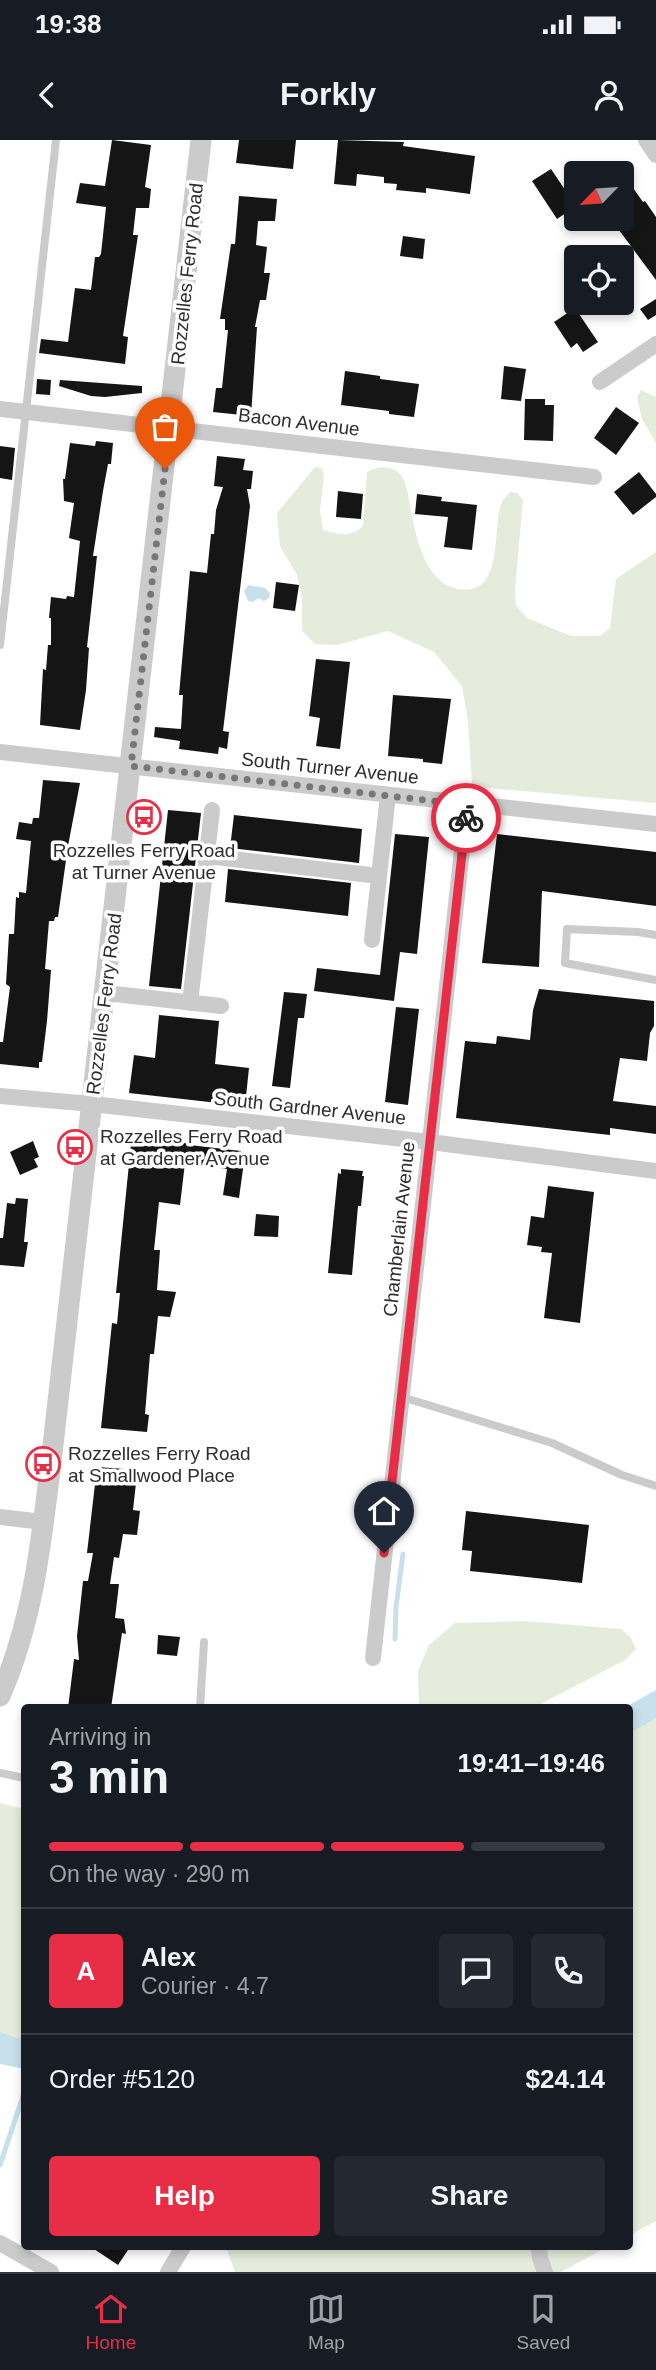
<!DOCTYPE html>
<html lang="en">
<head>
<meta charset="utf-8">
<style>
	:root { --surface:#171b24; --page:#242831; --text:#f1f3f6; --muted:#9ea1a6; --line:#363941; --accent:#e82e46 }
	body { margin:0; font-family:Arial,sans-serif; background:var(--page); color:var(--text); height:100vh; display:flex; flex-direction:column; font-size:26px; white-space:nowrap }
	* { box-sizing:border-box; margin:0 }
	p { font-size:23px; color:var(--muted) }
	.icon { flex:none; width:38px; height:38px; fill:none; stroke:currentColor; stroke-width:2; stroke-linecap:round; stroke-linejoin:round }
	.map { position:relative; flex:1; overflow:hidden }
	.details { position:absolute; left:21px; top:1564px; width:612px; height:546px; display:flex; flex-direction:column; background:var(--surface); border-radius:7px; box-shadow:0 4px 10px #0003 }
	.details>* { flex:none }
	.needle { width:46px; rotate:245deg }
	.fabs { position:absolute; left:564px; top:21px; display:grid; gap:14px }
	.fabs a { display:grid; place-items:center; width:70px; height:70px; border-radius:7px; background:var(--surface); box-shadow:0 4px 10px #0003; font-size:35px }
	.pin { position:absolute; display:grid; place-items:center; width:60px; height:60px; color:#fff; margin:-72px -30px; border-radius:50% 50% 50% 0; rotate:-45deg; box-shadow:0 0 7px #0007 }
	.pin .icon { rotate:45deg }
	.courier { position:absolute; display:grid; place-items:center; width:70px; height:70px; margin:-35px; border:5px solid #e82e46; border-radius:50%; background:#fff; color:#222; box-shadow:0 2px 9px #0007 }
	.summary em { font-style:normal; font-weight:600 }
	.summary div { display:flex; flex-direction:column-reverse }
	.summary { display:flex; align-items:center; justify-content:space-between; height:119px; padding:0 28px }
	h1 { font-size:46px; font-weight:600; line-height:52px }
	.bar { display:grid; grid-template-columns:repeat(4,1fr); gap:10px 7px; align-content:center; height:84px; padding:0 28px }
	.bar i { height:9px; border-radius:5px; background:var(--line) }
	.bar .on { background:var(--accent) }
	.bar p { grid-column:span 4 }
	.line { display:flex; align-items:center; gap:18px; padding:0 28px; border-top:2px solid var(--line) }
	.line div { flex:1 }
	.round { display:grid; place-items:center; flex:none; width:74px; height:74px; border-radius:7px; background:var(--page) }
	.cta { display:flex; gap:14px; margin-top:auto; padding:14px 28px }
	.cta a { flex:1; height:80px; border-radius:7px; background:var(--accent); color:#fff; font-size:28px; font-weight:600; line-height:80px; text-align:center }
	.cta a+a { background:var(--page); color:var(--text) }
	.status { display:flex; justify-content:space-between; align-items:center; height:49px; padding:0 35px; background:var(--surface); direction:ltr }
	.status svg { height:19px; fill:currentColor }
	header { display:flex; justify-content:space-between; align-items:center; height:91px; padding:0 28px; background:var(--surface); font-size:32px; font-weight:600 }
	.menu { display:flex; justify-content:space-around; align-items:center; height:98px; border-top:2px solid var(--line); background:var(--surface); font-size:19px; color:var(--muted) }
	.menu a { display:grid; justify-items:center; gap:4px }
	.menu .on { color:var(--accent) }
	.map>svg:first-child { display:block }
	.green { fill:#e5ecdc }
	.water { fill:#c8e0ec }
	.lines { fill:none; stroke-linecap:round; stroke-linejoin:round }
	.stream { stroke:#c8e0ec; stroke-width:5 }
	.building { fill:#151515 }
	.service { stroke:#cbcbcb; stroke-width:8 }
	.minor { stroke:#cbcbcb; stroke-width:16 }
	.tertiary { stroke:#cbcbcb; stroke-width:21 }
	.done { stroke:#777; stroke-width:7; stroke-dasharray:0 12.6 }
	.route { stroke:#e82e46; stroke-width:9 }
	.labels { text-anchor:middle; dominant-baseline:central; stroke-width:7; stroke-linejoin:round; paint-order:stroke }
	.street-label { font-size:19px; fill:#2e2e2e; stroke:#fff }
	.poi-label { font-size:19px; fill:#2e2e2e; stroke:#fff; text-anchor:start }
</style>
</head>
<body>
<div class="status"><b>19:38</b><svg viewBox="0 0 49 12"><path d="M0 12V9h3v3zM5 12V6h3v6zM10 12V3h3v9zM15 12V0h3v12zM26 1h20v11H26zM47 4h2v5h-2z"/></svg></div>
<header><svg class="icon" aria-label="back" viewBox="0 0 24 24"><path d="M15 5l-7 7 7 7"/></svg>Forkly<svg class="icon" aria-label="person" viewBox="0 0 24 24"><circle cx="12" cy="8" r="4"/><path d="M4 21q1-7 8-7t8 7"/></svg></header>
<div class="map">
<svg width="656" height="2132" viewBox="0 0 656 2132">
	<rect width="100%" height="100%" fill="#fff"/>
	<path class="green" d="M641 250 656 257V303L642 279 637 258Z
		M315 327 322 328 324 335 320 371 323 390C339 394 351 398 363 386L367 332C377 326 393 325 401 335 408 345 408 360 411 371 416 398 426 444 458 449 507 457 490 385 503 360 505 357 508 355 510 352L517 353 523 360 515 449 516 465 527 478 571 496H600L610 488 616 439 656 412V663L478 647 472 644 468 581 462 546 434 512 388 491 337 505 315 504 302 491V458L297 435 280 406 277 373Z
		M525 1481 621 1489 631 1498 636 1509 625 1520 533 1568H419L418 1531 429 1505 455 1483Z
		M656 1561V2081L630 2095V1575Z
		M0 1663 24 1669V1897L17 1898 0 1892Z
		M226 2107H607L561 2132H235Z"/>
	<path class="water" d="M248 445 265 448 270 453 269 458 264 461 258 458 253 462 248 461 244 451Z
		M656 1550V1578L630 1593V1568H624Z
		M0 1892 17 1898 24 1897V1929L0 1924Z"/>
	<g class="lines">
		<path class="stream" d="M395 1499 396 1467 403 1414
			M0 2025 24 1953"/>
	</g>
	<path class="building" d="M112 0 151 5 145 47 151 49 149 68H136L133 95H138L123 196 128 197 125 224 39 213 41 199 68 202 75 148 91 150 95 117H99L101 114 106 67 76 63 80 43 105 46Z
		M239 0H296L293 29 236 23Z
		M338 0 404 2 403 6 475 16 470 54 426 48V53L396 50 397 44 384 43V37L357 34 356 46 334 44Z
		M551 29 576 66 557 79 532 41Z
		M621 31 643 62 645 61 656 77V140L613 82 621 79Z
		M239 56 277 59 275 81H258L256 105 267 107 264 133H270L266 160H260L255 187H257L251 276 213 272 216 248H222L228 190H225V179H220L231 104H235Z
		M403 96 425 99 423 119 400 116Z
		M656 159V175L648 180 640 169Z
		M575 168 598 202 583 212 577 203 571 208 554 182Z
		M504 226 526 229 521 261 501 259Z
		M345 231 380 236V239L419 244 414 277 389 274V271L341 265Z
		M37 239 51 240 50 255 36 254Z
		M60 240 142 246V253L105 257 91 256 59 246Z
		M525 259H545V265H554L553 301 524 300Z
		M616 267 639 283 616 315 594 298Z
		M96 301 113 303 111 324H108L103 351 93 416H97L87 507 89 508 86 550 80 590 40 585 43 529 46 530 48 505H51V478H49L51 457 66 459 67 456 74 457 80 401 69 398 74 363 64 361 63 339H65L70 303 95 306Z
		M0 306 15 308 12 340 0 338Z
		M217 316 245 319 243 330 253 331 251 349H247L250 366 223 591 229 592 227 609 219 607 218 614 179 609 180 601 154 597 155 587 181 589 183 555H179L190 431 207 433 211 394H214L216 370 223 347 214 346Z
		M639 332 656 354V357L633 375 614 352Z
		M338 351 363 354 361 379 336 377Z
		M417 354 442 357 441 361 477 365 472 410 444 407 448 377 415 374Z
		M276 442 299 445 295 471 273 468Z
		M316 519 350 522 340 609 316 606 320 578 309 576Z
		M393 555 451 559 442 624 423 622V619L388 616Z
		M43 640 80 643 68 706 58 777H55L54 781H49L45 829 51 830 47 881 42 922H39V928L0 924V902H3L10 847 6 844 9 794H14L16 757 19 758V752L26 753 31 701 16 699 19 682 32 684 33 678H39Z
		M168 670 201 673 181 849 149 846Z
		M234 675 362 689 359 723 230 708Z
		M395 694 429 697 417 814 400 812 394 861 314 851 317 828 380 835Z
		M497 694 656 712V766L542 751 539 827 482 823Z
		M228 729 351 743 348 776 225 762Z
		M539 849 654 861V886L650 893 647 921 620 918 613 961 656 966V994L610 988V995L456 978 465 901 496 904 497 896 530 900 533 870Z
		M284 852 307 854 304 878H298L290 948 272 946Z
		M396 867 419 869 408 965 385 962Z
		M159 875 219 881 215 924 249 928 245 966 129 953 134 915 155 918Z
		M132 994 166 995 190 1005 241 1011 240 1022H244L239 1058 223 1055 227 1029 185 1023 180 1065 159 1062 154 1110H160L157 1150 176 1152 170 1177 158 1176 154 1214H150L145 1274 149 1275 147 1292 101 1288 112 1183 117 1184 120 1153H116Z
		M33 1001 39 1017 34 1019 38 1027 20 1035 10 1012Z
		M341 1029 363 1031 362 1036H364L361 1066H358L352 1135 328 1133 338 1033 341 1034Z
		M548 1046 594 1052 580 1183 544 1178 552 1113 541 1112 542 1107 527 1105 531 1076 544 1078Z
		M16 1058 28 1059 24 1102H28L24 1127 0 1125V1098H3L7 1063 15 1064Z
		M256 1074 279 1076 278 1097 254 1096Z
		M97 1327 125 1329 124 1333 137 1334 133 1370 140 1371 137 1395 123 1394 119 1418 114 1417 110 1444H119L115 1478 124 1479 126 1494 122 1493 111 1568H68L74 1519 79 1520 77 1496 83 1441H88L93 1413H87Z
		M466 1371 589 1385 582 1443 470 1431 472 1411 462 1410Z
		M158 1495 180 1497 177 1516 157 1514Z
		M91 2107H130L118 2125Z"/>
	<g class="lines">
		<path class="service" d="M0 505 56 0
			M656 795 638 792 567 789 565 823 656 840
			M402 1257 552 1303 622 1335 656 1346
			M200 1568 204 1502
			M0 1633 24 1638"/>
		<path class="minor" d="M646 0 656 15
			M600 242 656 204
			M0 269 594 337
			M0 612 656 684
			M207 716 379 736
			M372 800 388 655
			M106 853 221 866
			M190 863 212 670
			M0 956 92 964 430 1002 656 1031
			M0 1377 43 1382
			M373 1518 467 665
			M0 2103 51 2132
			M539 2107 540 2118 545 2132
			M168 2132 183 2107"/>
		<path class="tertiary" d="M0 1556C36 1474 42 1392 53 1305L201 0"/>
	</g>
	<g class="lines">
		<path class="done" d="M165 329 131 626 467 665 466 678"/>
		<path class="route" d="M384 1413 466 678"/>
	</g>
	<defs>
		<g id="bus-ring" transform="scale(1.75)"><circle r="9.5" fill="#fff" stroke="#e82e46" stroke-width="1.5"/><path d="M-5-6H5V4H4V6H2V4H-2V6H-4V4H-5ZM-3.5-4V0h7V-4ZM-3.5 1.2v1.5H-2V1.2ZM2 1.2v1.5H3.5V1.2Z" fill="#e82e46"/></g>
	</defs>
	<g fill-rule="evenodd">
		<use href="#bus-ring" x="144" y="677"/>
		<use href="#bus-ring" x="75" y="1007"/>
		<use href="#bus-ring" x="43" y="1324"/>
	</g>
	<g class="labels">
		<g class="street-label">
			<text transform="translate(187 134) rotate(-84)">Rozzelles Ferry Road</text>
			<text transform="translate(299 282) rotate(7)">Bacon Avenue</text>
			<text transform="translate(330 628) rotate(6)">South Turner Avenue</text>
			<text transform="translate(104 864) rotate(-83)">Rozzelles Ferry Road</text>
			<text transform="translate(310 968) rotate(6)">South Gardner Avenue</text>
			<text transform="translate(399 1089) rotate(-84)">Chamberlain Avenue</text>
		</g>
		<g class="poi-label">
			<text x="144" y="710" text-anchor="middle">Rozzelles Ferry Road<tspan x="144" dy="22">at Turner Avenue</tspan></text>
			<text x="100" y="996">Rozzelles Ferry Road<tspan x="100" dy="22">at Gardener Avenue</tspan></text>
			<text x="68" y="1313">Rozzelles Ferry Road<tspan x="68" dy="22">at Smallwood Place</tspan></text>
		</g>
	</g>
</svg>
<div class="fabs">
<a><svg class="needle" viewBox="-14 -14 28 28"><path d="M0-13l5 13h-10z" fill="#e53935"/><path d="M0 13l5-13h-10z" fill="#9ea1a6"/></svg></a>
<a><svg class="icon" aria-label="locate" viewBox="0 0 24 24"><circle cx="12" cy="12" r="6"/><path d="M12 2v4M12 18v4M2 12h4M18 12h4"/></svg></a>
</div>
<div class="pin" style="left:165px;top:329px;background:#ea580c"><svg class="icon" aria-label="bag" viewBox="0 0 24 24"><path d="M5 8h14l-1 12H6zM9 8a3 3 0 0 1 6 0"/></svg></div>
<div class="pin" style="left:384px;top:1413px;background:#1f2937"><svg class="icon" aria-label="home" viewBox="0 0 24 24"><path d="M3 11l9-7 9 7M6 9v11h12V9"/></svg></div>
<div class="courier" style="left:466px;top:678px"><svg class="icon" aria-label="bike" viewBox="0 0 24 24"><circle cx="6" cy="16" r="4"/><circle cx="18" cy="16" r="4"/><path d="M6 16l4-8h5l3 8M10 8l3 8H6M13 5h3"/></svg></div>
<section class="details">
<div class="summary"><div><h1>3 min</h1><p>Arriving in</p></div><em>19:41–19:46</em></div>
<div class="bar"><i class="on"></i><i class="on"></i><i class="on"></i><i></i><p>On the way · 290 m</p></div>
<div class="line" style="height:126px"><b class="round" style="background:var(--accent);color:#fff">A</b><div><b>Alex</b><p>Courier · 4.7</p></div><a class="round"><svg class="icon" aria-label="chat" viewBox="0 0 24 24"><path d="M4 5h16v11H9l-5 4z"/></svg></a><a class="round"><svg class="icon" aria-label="phone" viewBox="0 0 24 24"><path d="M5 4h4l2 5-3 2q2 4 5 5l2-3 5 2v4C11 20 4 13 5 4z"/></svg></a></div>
<div class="line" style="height:91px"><div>Order #5120</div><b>$24.14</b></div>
<div class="cta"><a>Help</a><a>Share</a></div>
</section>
</div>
<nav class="menu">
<a class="on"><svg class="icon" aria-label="home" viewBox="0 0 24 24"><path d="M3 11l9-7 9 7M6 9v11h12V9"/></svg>Home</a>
<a><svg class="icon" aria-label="map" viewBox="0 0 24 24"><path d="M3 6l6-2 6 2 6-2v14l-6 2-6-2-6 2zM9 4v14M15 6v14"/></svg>Map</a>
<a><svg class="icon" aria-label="saved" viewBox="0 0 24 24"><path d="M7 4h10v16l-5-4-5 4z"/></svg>Saved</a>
</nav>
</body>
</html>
